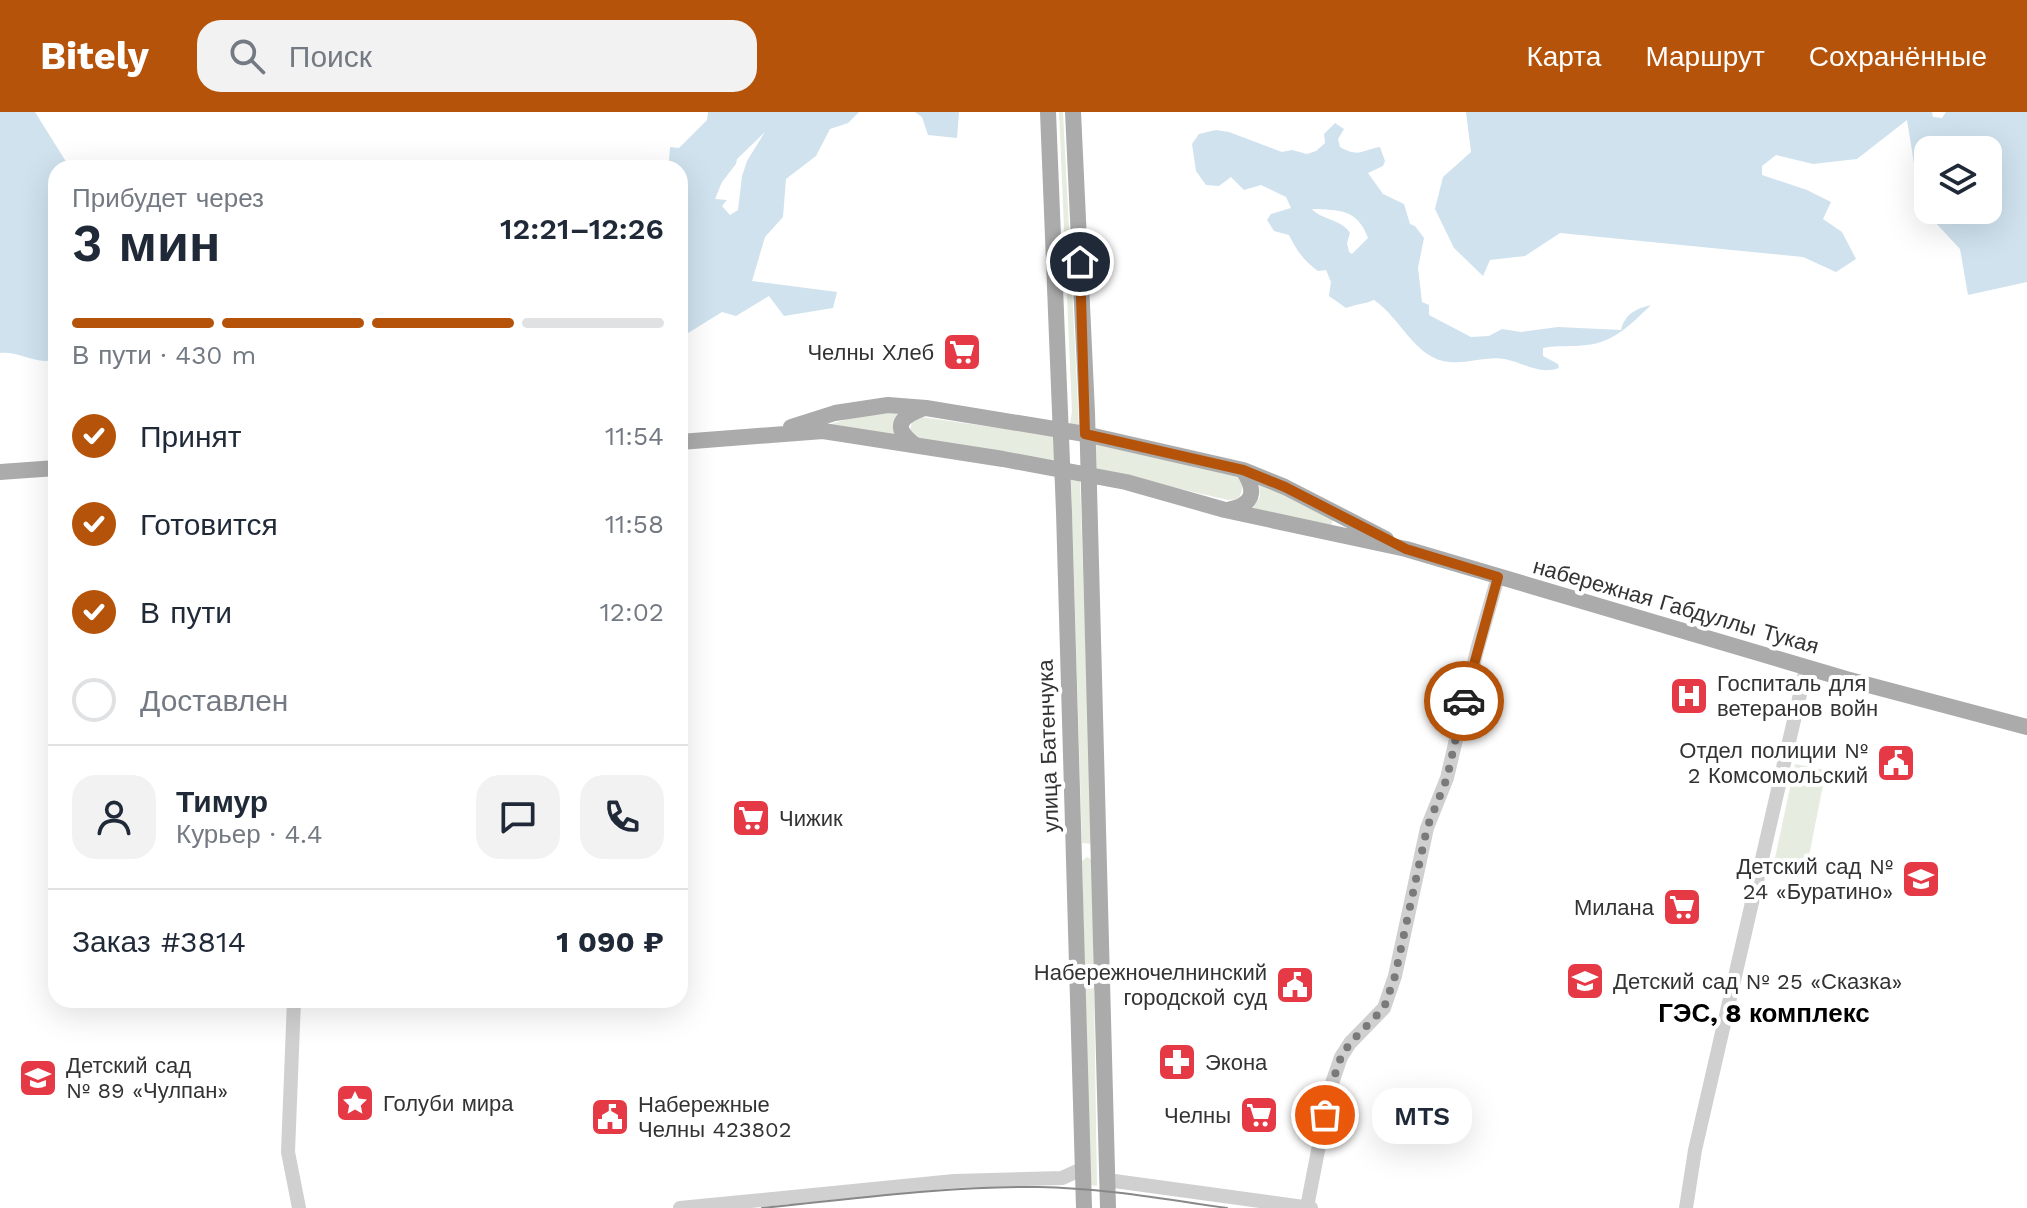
<!DOCTYPE html>
<html lang="ru">
<head>
<meta charset="utf-8">
<style>
	:root { --surface:#fff; --page:#f2f2f3; --text:#1f2937; --muted:#747a83; --line:#e0e1e3; --accent:#b45309 }
	body { margin:0; font-family:"Work Sans",sans-serif; background:var(--page); color:var(--text); height:100vh; display:flex; flex-direction:column; font-size:30px; white-space:nowrap }
	* { box-sizing:border-box; margin:0 }
	p { font-size:26px; color:var(--muted) }
	.icon { flex:none; width:44px; height:44px; fill:none; stroke:currentColor; stroke-width:2; stroke-linecap:round; stroke-linejoin:round }
	.map { position:relative; flex:1; overflow:hidden }
	.drawer { position:absolute; left:48px; top:48px; width:640px; height:848px; display:flex; flex-direction:column; background:var(--surface); border-radius:24px; box-shadow:0 8px 32px #0002 }
	.drawer>* { flex:none }
	.controls { position:absolute; left:1914px; top:24px; display:grid; gap:16px }
	.controls a { display:grid; place-items:center; width:88px; height:88px; border-radius:16px; background:var(--surface); box-shadow:0 8px 32px #0002; font-size:40px }
	.pin { position:absolute; display:grid; place-items:center; width:68px; height:68px; color:#fff; margin:-34px; border:4px solid #fff; border-radius:50%; box-shadow:0 2px 8px #0007 }
	.courier { position:absolute; display:grid; place-items:center; width:80px; height:80px; margin:-40px; border:6px solid #b45309; border-radius:50%; background:#fff; color:#222; box-shadow:0 2px 10px #0007 }
	.bubble { position:absolute; height:56px; border-radius:24px; background:var(--surface); box-shadow:0 8px 32px #0002; font-size:26px; font-weight:600; line-height:56px; text-align:center }
	.headline em { font-style:normal; font-weight:600 }
	.headline div { display:flex; flex-direction:column-reverse }
	.headline { display:flex; align-items:center; justify-content:space-between; height:136px; padding:0 24px }
	h1 { font-size:52px; font-weight:600; line-height:60px }
	.bar { display:grid; grid-template-columns:repeat(4,1fr); gap:12px 8px; align-content:center; height:96px; padding:0 24px }
	.bar i { height:10px; border-radius:6px; background:var(--line) }
	.bar .current { background:var(--accent) }
	.bar p { grid-column:span 4 }
	.line { display:flex; align-items:center; gap:20px; padding:0 24px; border-top:2px solid var(--line) }
	.line div { flex:1 }
	.round { display:grid; place-items:center; flex:none; width:84px; height:84px; border-radius:24px; background:var(--page) }
	ol { padding:0 24px; list-style:none }
	li { display:flex; align-items:center; gap:24px; height:88px }
	li p { margin-inline-start:auto }
	li .icon { padding:8px; border-radius:50%; background:var(--accent); color:#fff; stroke-width:4 }
	li:last-child { color:var(--muted) }
	li i { width:44px; height:44px; border:4px solid var(--line); border-radius:50% }
	header { display:flex; align-items:center; gap:48px; box-sizing:border-box; height:112px; padding:0 40px; background:var(--accent); color:#fff }
	header strong { font-size:38px }
	nav { display:flex; gap:44px; margin-inline-start:auto; font-size:28px }
	.search { width:560px; height:72px; background:var(--page); display:flex; align-items:center; gap:20px; box-sizing:border-box; padding:0 28px; border-radius:24px; color:var(--muted); font-size:30px }
	.map>svg:first-child { display:block }
	.green { fill:#e6ecdf }
	.water { fill:#cfe2ee; fill-rule:evenodd }
	.lines { fill:none; stroke-linecap:round; stroke-linejoin:round }
	.minor { stroke:#d0d0d0; stroke-width:14 }
	.major { stroke:#ababab; stroke-width:16 }
	.tram { stroke:#888; stroke-width:2 }
	.done { stroke:#7a7a7a; stroke-width:8; stroke-dasharray:0 14.4 }
	.route { stroke:#b45309; stroke-width:10 }
	.labels { text-anchor:middle; dominant-baseline:central; stroke-width:8; stroke-linejoin:round; paint-order:stroke }
	.poi-label { font-size:22px; fill:#333; stroke:#fff; text-anchor:start }
	.street-label { font-size:22px; fill:#333; stroke:#fff }
	.quarter-label { font-size:26px; font-weight:bold; fill:#000; stroke:#fff }
</style>
</head>
<body>
<header>
<strong>Bitely</strong>
<div class="search"><svg class="icon" aria-label="search" viewBox="0 0 24 24"><circle cx="10" cy="10" r="6"/><path d="M15 15l6 6"/></svg>Поиск</div>
<nav><a>Карта</a><a>Маршрут</a><a>Сохранённые</a></nav>
</header>
<div class="map">
<svg width="2027" height="1096" viewBox="0 0 2027 1096">
	<rect width="100%" height="100%" fill="#fff"/>
	<path class="green" d="M1059 0H1063L1079 314 1070 312 1072 299Z
		M903 300 898 325 821 315 861 303Z
		M921 305 1056 324V351L917 328 910 318 912 310Z
		M1094 332 1238 363C1243 371 1244 381 1237 387L1228 388 1095 357Z
		M1071 367 1080 369 1092 732 1082 731Z
		M1259 370 1333 407 1331 415 1253 396 1260 385Z
		M1795 652 1826 658 1807 754 1775 746Z
		M1087 745 1092 748 1097 1074 1090 1073 1082 749Z"/>
	<path class="water" d="M0 0H35L70 56H56V247C37 254 20 239 0 241Z
		M708 0H859L848 11 830 17 816 44 786 67 783 105 765 125 752 169 837 180 833 196 784 204 769 184 736 204 722 200 680 226V56H665L669 48 670 35 679 36 707 8ZM765 20 747 49 742 64 738 98 730 103 722 94 727 88 715 87 722 70 736 52 737 47Z
		M915 0H959L957 26 928 23 922 5Z
		M1466 0H1932L1933 5 1942 6 1946 0H2027V170L1968 183 1960 137 1921 95 1907 8 1857 47 1813 52 1776 43 1762 54V63L1807 78 1831 90 1823 107 1842 120 1856 147 1836 160 1803 145 1560 121 1525 144 1490 148 1483 164 1454 136 1435 97 1443 65 1471 40ZM1928 38H1988V98H1928Z
		M1335 11 1344 17 1338 27 1340 35C1360 46 1361 38 1380 35L1385 49 1383 54 1368 61 1383 82 1404 92 1410 112 1415 114 1424 126 1418 156 1422 190 1429 193V203L1471 225 1489 224 1502 217 1521 220 1558 215 1621 218C1625 202 1635 197 1651 193 1632 211 1615 230 1587 233 1572 235 1558 233 1543 236V244L1558 252 1559 256C1539 263 1524 251 1505 247 1486 244 1468 252 1449 250 1415 247 1400 205 1374 188 1365 192 1356 192 1346 196L1329 184 1331 170 1326 158 1318 159C1304 149 1297 139 1289 123L1274 119 1267 108 1271 102 1291 96 1286 85 1261 73 1244 78 1231 65 1219 74 1206 73 1196 59 1192 32 1199 22 1216 18 1229 20 1282 40 1292 38 1307 42 1316 39 1325 31 1324 22ZM1312 97C1339 98 1358 97 1368 126L1352 142 1349 140 1347 131 1350 121C1342 107 1321 108 1312 97Z"/>
	<g class="lines">
		<path class="minor" d="M294 888 288 1040 299 1096
			M1107 1068 1311 1096
			M1307 1095 1330 977 1341 945 1350 931 1384 896 1395 864 1427 716 1447 666 1477 538 1498 465
			M680 1096 954 1069 1062 1066 1082 1057
			M1686 1096 1695 1038 1806 556"/>
		<path class="major" d="M1048 0 1064 400 1084 1096
			M1073 0 1087 300 1108 1096
			M791 315 835 301 888 293 926 296 1085 322 1243 358 1285 375 1386 427
			M680 330 823 319 1003 347 1126 370 1225 398 1406 437 1846 567 2027 615
			M915 333C891 315 900 305 924 296
			M0 360 56 356
			M1227 398C1254 393 1257 380 1243 358"/>
		<path class="tram" d="M762 1096C853 1087 945 1074 1038 1075 1101 1076 1164 1087 1227 1096"/>
	</g>
	<g class="lines">
		<path class="done" d="M1325 1003 1330 977 1341 945 1350 931 1384 896 1395 864 1427 716 1447 666 1464 589"/>
		<path class="route" d="M1080 150 1085 322 1243 358 1285 375 1406 437 1498 465 1464 589"/>
	</g>
	<defs>
		<g id="supermarket-square" transform="scale(2)"><rect x="-9" y="-9" width="18" height="18" rx="4" fill="#e63946" stroke="#fff"/><path d="M-6-5.5h2.5l.6 2H6L4.5 2H-2.5L-4.4-4H-6ZM-1.5 3.2a1.3 1.3 0 1 0 .1 0ZM3 3.2a1.3 1.3 0 1 0 .1 0Z" fill="#fff"/></g>
		<g id="hospital-square" transform="scale(2)"><rect x="-9" y="-9" width="18" height="18" rx="4" fill="#e63946" stroke="#fff"/><path d="M-5-5h3v3.5h4V-5h3V5h-3V1.5h-4V5h-3Z" fill="#fff"/></g>
		<g id="civic-square" transform="scale(2)"><rect x="-9" y="-9" width="18" height="18" rx="4" fill="#e63946" stroke="#fff"/><path d="M-.6-6.5H3V-4.5H.6V-3L4-1V1h2V6H-6V1h2V-1L-.6-3ZM-1.2 2.5V6h2.4V2.5Z" fill="#fff"/></g>
		<g id="school-square" transform="scale(2)"><rect x="-9" y="-9" width="18" height="18" rx="4" fill="#e63946" stroke="#fff"/><path d="M0-5L7-2L0 1L-7-2ZM-4 1L0 2.5L4 1V4Q0 6-4 4Z" fill="#fff"/></g>
		<g id="pharmacy-square" transform="scale(2)"><rect x="-9" y="-9" width="18" height="18" rx="4" fill="#e63946" stroke="#fff"/><path d="M-2-6h4v4h4v4h-4v4h-4v-4h-4v-4h4Z" fill="#fff"/></g>
		<g id="sight-square" transform="scale(2)"><rect x="-9" y="-9" width="18" height="18" rx="4" fill="#e63946" stroke="#fff"/><path d="M0-6L1.8-2.2L6-1.7L2.9 1.2L3.7 5.4L0 3.3L-3.7 5.4L-2.9 1.2L-6-1.7L-1.8-2.2Z" fill="#fff"/></g>
	</defs>
	<g fill-rule="evenodd">
		<use href="#supermarket-square" x="962" y="240"/>
		<use href="#hospital-square" x="1689" y="584"/>
		<use href="#civic-square" x="1896" y="651"/>
		<use href="#supermarket-square" x="751" y="706"/>
		<use href="#school-square" x="1921" y="767"/>
		<use href="#supermarket-square" x="1682" y="795"/>
		<use href="#school-square" x="1585" y="869"/>
		<use href="#civic-square" x="1295" y="873"/>
		<use href="#pharmacy-square" x="1177" y="950"/>
		<use href="#school-square" x="38" y="966"/>
		<use href="#sight-square" x="355" y="991"/>
		<use href="#supermarket-square" x="1259" y="1003"/>
		<use href="#civic-square" x="610" y="1005"/>
	</g>
	<g class="labels">
		<g class="poi-label">
			<text x="934" y="240" text-anchor="end">Челны Хлеб</text>
			<text x="1717" y="571">Госпиталь для<tspan x="1717" dy="25">ветеранов войн</tspan></text>
			<text x="1868" y="638" text-anchor="end">Отдел полиции №<tspan x="1868" dy="25">2 Комсомольский</tspan></text>
			<text x="779" y="706">Чижик</text>
			<text x="1893" y="754" text-anchor="end">Детский сад №<tspan x="1893" dy="25">24 «Буратино»</tspan></text>
			<text x="1654" y="795" text-anchor="end">Милана</text>
			<text x="1267" y="860" text-anchor="end">Набережночелнинский<tspan x="1267" dy="25">городской суд</tspan></text>
			<text x="1613" y="869">Детский сад № 25 «Сказка»</text>
			<text x="1205" y="950">Экона</text>
			<text x="66" y="953">Детский сад<tspan x="66" dy="25">№ 89 «Чулпан»</tspan></text>
			<text x="383" y="991">Голуби мира</text>
			<text x="638" y="992">Набережные<tspan x="638" dy="25">Челны 423802</tspan></text>
			<text x="1231" y="1003" text-anchor="end">Челны</text>
		</g>
		<g class="street-label">
			<text transform="translate(1676 494) rotate(16)">набережная Габдуллы Тукая</text>
			<text transform="translate(1048 634) rotate(-92)">улица Батенчука</text>
		</g>
		<g class="quarter-label">
			<text x="1764" y="901">ГЭС, 8 комплекс</text>
		</g>
	</g>
</svg>
<div class="controls">
<a><svg class="icon" aria-label="layers" viewBox="0 0 24 24"><path d="M12 4l9 5-9 5-9-5zM3 14l9 5 9-5"/></svg></a>
</div>
<div class="pin" style="left:1325px;top:1003px;background:#ea580c"><svg class="icon" aria-label="bag" viewBox="0 0 24 24"><path d="M5 8h14l-1 12H6zM9 8a3 3 0 0 1 6 0"/></svg></div>
<div class="pin" style="left:1080px;top:150px;background:#1f2937"><svg class="icon" aria-label="home" viewBox="0 0 24 24"><path d="M3 11l9-7 9 7M6 9v11h12V9"/></svg></div>
<div class="courier" style="left:1464px;top:589px"><svg class="icon" aria-label="car" viewBox="0 0 24 24"><path d="M5 17H2v-5l4-1 3-4h7l3 4 3 1v5h-3M9 17h6M6 11h13"/><circle cx="7" cy="17" r="2"/><circle cx="17" cy="17" r="2"/></svg></div>
<div class="bubble" style="left:1372px;top:976px;width:100px">MTS</div>
<section class="drawer">
<div class="headline"><div><h1>3 мин</h1><p>Прибудет через</p></div><em>12:21–12:26</em></div>
<div class="bar"><i class="current"></i><i class="current"></i><i class="current"></i><i></i><p>В пути · 430 m</p></div>
<ol>
<li><svg class="icon" aria-label="check" viewBox="0 0 24 24"><path d="M5 12l5 5 9-10"/></svg>Принят<p>11:54</p></li>
<li><svg class="icon" aria-label="check" viewBox="0 0 24 24"><path d="M5 12l5 5 9-10"/></svg>Готовится<p>11:58</p></li>
<li><svg class="icon" aria-label="check" viewBox="0 0 24 24"><path d="M5 12l5 5 9-10"/></svg>В пути<p>12:02</p></li>
<li><i></i>Доставлен</li>
</ol>
<div class="line" style="height:144px"><a class="round"><svg class="icon" aria-label="person" viewBox="0 0 24 24"><circle cx="12" cy="8" r="4"/><path d="M4 21q1-7 8-7t8 7"/></svg></a><div><b>Тимур</b><p>Курьер · 4.4</p></div><a class="round"><svg class="icon" aria-label="chat" viewBox="0 0 24 24"><path d="M4 5h16v11H9l-5 4z"/></svg></a><a class="round"><svg class="icon" aria-label="phone" viewBox="0 0 24 24"><path d="M5 4h4l2 5-3 2q2 4 5 5l2-3 5 2v4C11 20 4 13 5 4z"/></svg></a></div>
<div class="line" style="height:104px"><div>Заказ #3814</div><b>1 090 ₽</b></div>
</section>
</div>
</body>
</html>
